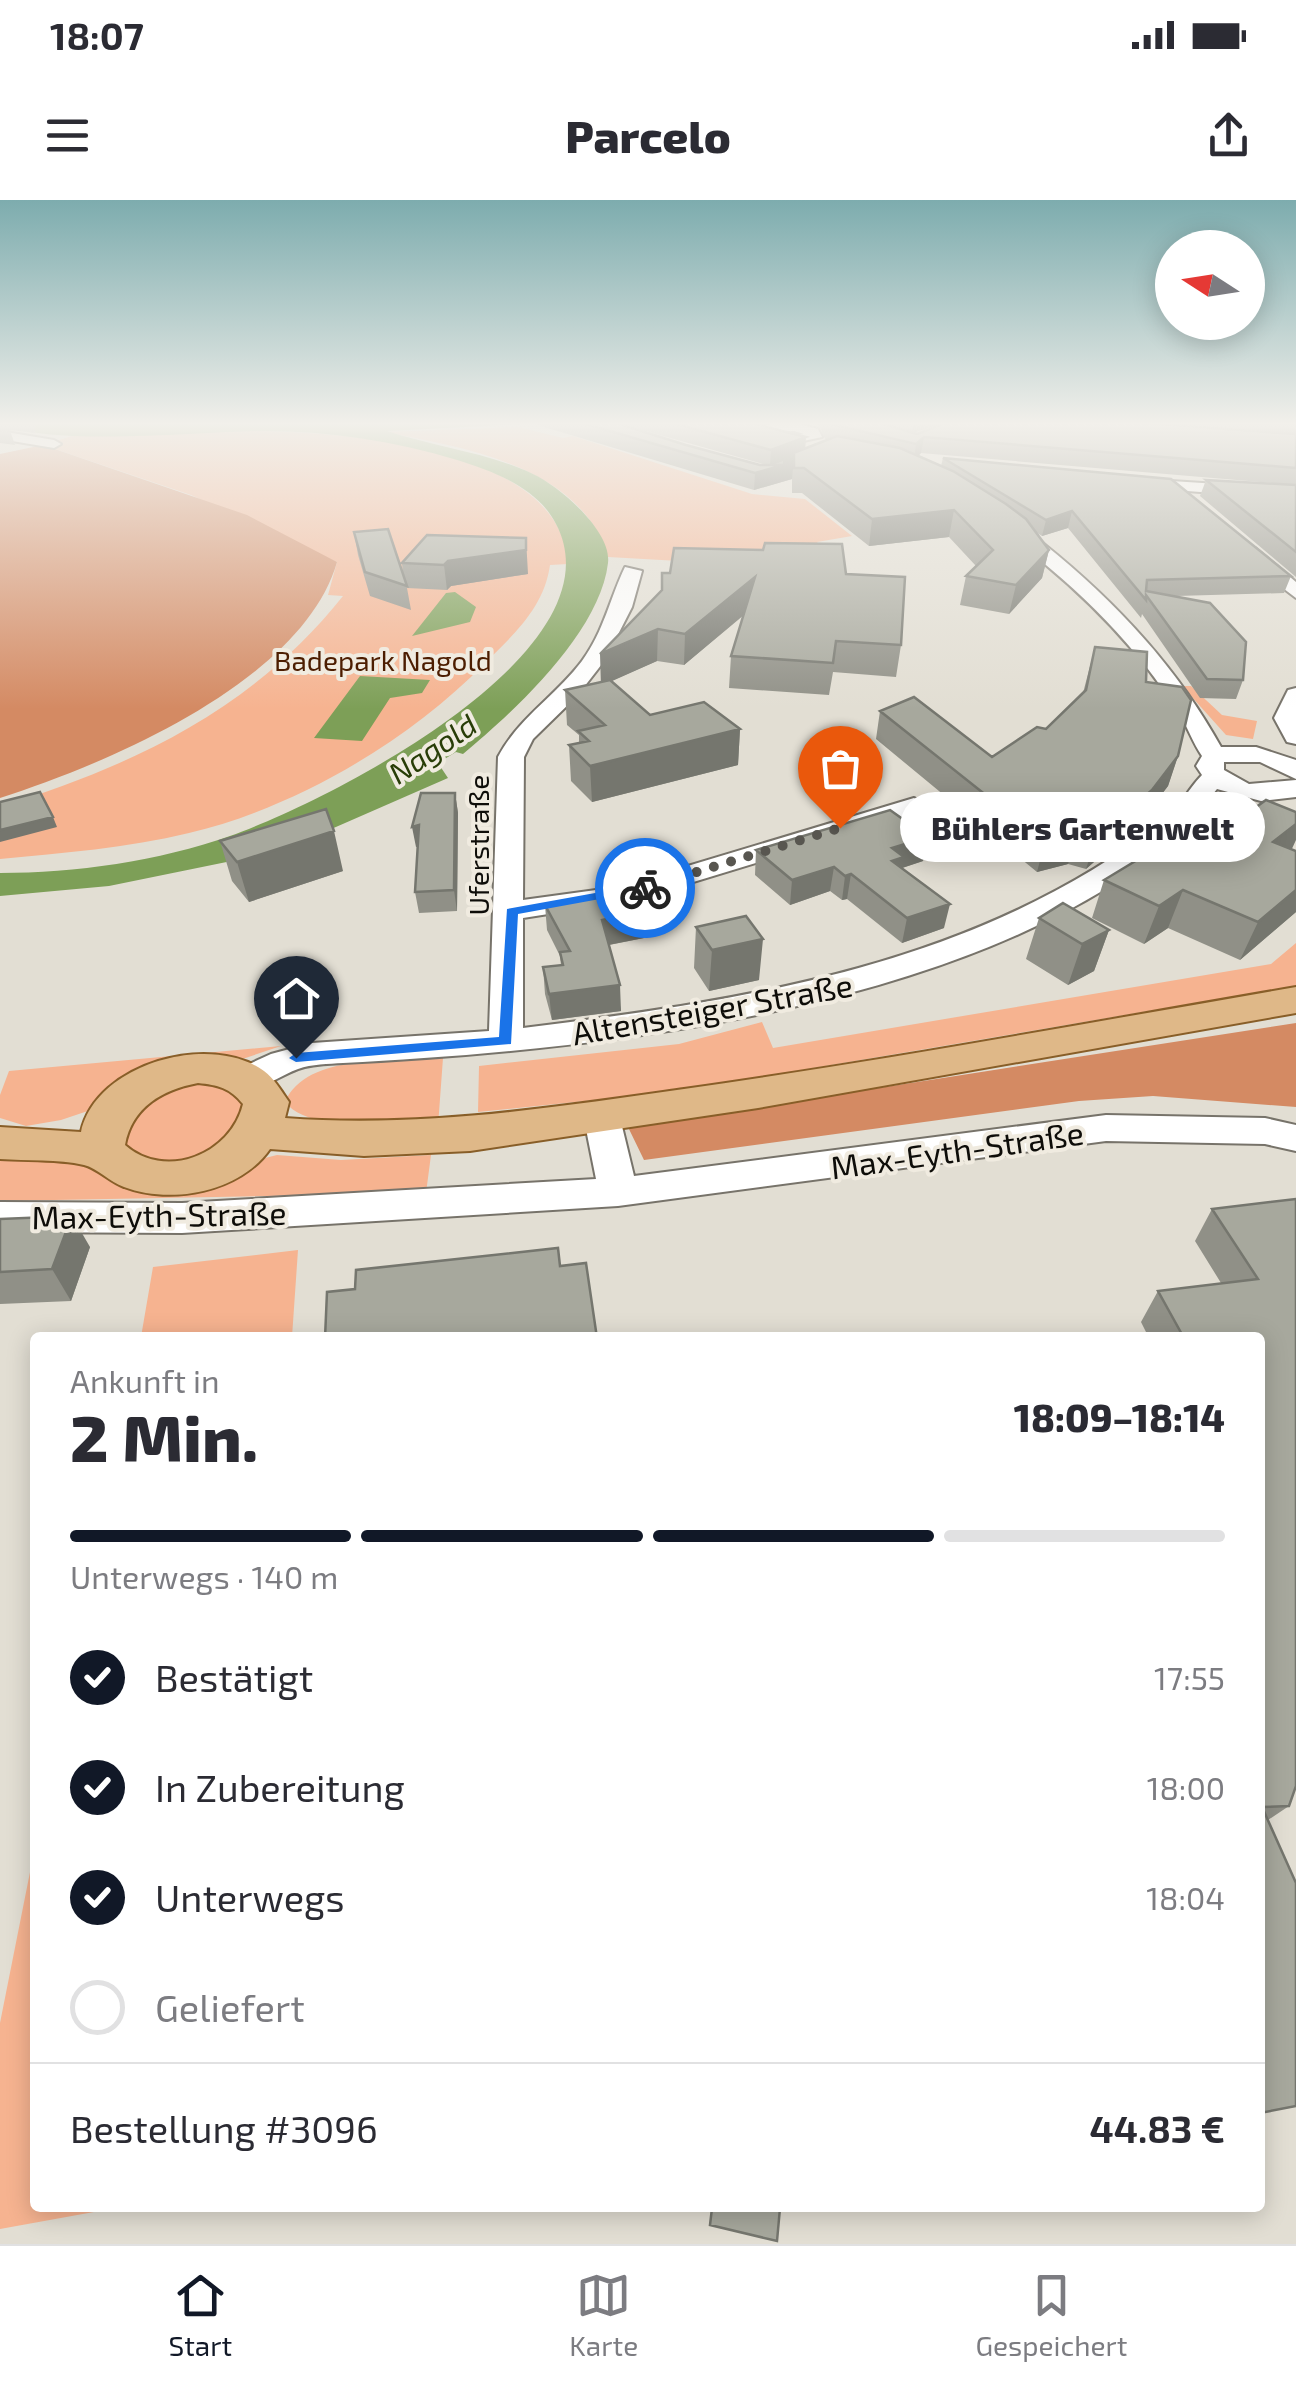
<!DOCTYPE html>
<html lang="de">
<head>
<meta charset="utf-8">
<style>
	:root { --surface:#fff; --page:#f2f2f3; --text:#2b2b33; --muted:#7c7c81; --line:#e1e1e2; --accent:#111827 }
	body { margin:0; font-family:"Exo 2",sans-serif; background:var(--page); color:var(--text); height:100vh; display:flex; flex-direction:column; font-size:38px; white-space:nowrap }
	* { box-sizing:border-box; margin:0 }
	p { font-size:32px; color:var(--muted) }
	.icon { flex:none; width:55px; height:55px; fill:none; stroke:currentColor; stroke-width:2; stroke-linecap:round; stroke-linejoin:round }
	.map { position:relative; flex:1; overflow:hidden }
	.side { position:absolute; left:30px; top:1132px; width:1235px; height:880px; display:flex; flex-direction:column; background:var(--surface); border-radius:10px; box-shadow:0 5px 25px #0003 }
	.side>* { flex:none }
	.needle { width:65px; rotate:282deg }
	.buttons { position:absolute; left:1155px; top:30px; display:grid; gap:20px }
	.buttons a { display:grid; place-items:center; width:110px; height:110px; border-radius:50%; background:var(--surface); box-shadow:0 5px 25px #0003; font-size:50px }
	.pin { position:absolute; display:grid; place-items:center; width:85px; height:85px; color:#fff; margin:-102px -42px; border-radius:50% 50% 50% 0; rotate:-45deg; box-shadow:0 0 10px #0007 }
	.pin .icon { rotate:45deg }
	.courier { position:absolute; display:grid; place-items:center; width:100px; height:100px; margin:-50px; border:8px solid #1a73e8; border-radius:50%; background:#fff; color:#222; box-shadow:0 2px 12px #0007 }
	.bubble { position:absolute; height:70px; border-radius:35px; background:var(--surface); box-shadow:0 5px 25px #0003; font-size:32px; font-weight:800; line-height:70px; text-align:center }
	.summary em { font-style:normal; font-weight:800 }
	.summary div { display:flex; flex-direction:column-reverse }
	.summary { display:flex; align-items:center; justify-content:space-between; height:170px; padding:0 40px }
	h1 { font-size:65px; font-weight:800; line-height:75px }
	.bar { display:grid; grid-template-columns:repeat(4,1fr); gap:15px 10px; align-content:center; height:120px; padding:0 40px }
	.bar i { height:12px; border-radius:8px; background:var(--line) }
	.bar .selected { background:var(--accent) }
	.bar p { grid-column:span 4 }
	.line { display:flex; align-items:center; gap:25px; padding:0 40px; border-top:2px solid var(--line) }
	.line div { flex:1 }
	ol { padding:0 40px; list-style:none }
	li { display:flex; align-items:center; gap:30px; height:110px }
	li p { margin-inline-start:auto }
	li .icon { padding:10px; border-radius:50%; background:var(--accent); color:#fff; stroke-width:4 }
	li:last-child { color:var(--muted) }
	li i { width:55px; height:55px; border:5px solid var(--line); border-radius:50% }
	.status { display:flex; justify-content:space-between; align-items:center; height:70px; padding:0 50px; background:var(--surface); direction:ltr }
	.status svg { height:28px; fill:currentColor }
	header { display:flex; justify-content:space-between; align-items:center; height:130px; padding:0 40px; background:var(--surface); font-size:45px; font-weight:800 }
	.menu { display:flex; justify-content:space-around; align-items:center; height:140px; border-top:2px solid var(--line); background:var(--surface); font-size:28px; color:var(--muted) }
	.menu a { display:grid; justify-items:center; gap:5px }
	.menu .selected { color:var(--accent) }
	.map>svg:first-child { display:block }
	.green { fill:#f6b390 }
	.forest { fill:#d48a63 }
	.water { fill:#7d9f57 }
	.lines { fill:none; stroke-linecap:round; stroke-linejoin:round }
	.minor-casing { stroke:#77736a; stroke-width:4 }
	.major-casing { stroke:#885e28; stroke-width:4 }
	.minor { fill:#fff; fill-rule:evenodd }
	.major { fill:#dfb888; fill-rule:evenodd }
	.wall { fill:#909087 }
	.shaded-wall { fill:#75766e }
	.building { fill:#a7a89d; stroke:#75766e; stroke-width:2.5 }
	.route { fill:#1a73e8 }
	.done { stroke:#585650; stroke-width:10; stroke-dasharray:0 18 }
	.labels { text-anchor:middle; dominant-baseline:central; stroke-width:8; stroke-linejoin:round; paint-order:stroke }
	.far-park-label { font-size:28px; fill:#4c1d00; stroke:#f0ebe0 }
	.far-street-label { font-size:28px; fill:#0e0d09; stroke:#f0ebe0 }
	.far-water-label { font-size:30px; font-style:italic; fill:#283d07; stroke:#f0ebe0 }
	.street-label { font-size:32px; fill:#0e0d09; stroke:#f0ebe0 }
</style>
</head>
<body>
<div class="status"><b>18:07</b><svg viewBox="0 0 49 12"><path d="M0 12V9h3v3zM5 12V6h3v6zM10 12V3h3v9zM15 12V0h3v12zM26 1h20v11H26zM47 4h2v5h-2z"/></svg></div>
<header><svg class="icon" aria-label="menu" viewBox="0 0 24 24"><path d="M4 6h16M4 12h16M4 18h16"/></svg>Parcelo<svg class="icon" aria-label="share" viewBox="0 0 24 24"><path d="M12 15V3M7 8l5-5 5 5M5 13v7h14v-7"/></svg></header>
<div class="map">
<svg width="1296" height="2044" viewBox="0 0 1296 2044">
	<rect width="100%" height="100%" fill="#e2ded3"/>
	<path class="green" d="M518 227 563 238 573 236 752 294 805 299 852 336 817 342 839 370 608 357C581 266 465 248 386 232Z
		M259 231C346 233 561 246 568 364L550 365C544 408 514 434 484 464 409 541 295 608 189 633 127 648 63 653 0 659V607C135 565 253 509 343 396L328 395 337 362 191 295 43 245 75 235Z
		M1182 486H1191L1222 515 1257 521 1253 539 1226 535Z
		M1296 743V786L672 892 478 912 479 866 679 844 762 822 773 848 1271 764Z
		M281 846 61 920 26 926 0 918V895L9 871Z
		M443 858 438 926C398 925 310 934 285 902 307 852 395 862 443 858Z
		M189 881 233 887 250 913C205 960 184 984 121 946L126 913Z
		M277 955 341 960 431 955 426 993 0 1001V961L70 956 93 963 241 964Z
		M298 1050 292 1137H141L153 1067Z
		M35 1647V2008H116L0 2029V1823Z"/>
	<path class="forest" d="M43 245 247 315 337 362C303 481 109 563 0 598V254Z
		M1296 823V907L1153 896 1079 901 644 960 628 927Z"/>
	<path class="water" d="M0 223H546L387 231C435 247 486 252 533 274 559 286 612 331 608 363 600 432 515 511 463 554L456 552 438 563 448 578 281 651 109 686 0 696V673C75 673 159 661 230 636 324 603 624 453 556 324 538 288 493 271 457 260 392 240 323 230 255 231 198 232 46 247 0 223Z
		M455 392 476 407 470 422 412 436 446 393Z
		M360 476 430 480 422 493 390 498 362 541 314 538Z"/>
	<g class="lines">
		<g class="minor-casing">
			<path id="minor" d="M795 223 818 229 822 237 780 246 751 233 770 224ZM794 231 804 234 781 237 771 233Z
				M0 231 54 240 61 244 54 248 0 239Z
				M1125 278 1296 289V299L1119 286V280Z
				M998 319C1014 317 1031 334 1044 344 1115 401 1177 467 1221 547H1256L1296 560V579L1260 562H1224V570L1249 584 1296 580V597L1261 601 1217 589C1205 603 1198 619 1185 631 982 809 603 850 343 863 328 864 312 864 298 869 276 877 259 894 234 887L229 879 234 871 271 854 312 843 489 831 498 557C518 518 556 496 582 461 604 431 610 398 625 367L642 371 632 407 605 460 577 496 533 539 524 557 523 700 618 687 914 598 927 606 923 612 631 701 523 718V828C748 800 979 765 1163 621 1179 609 1188 589 1202 575L1196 566 1202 556C1193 543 1188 528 1180 515 1134 440 1068 379 998 327Z
				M1241 348H1255L1296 382V398L1241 356Z
				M1296 488V544L1287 542 1274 518 1288 490Z
				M601 902 614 905 619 914 634 976 1106 915 1265 918 1296 925V951L1265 944 1106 941 618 1006 182 1033 0 1032V1002L182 1003 596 979 583 914 588 905Z"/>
		</g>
		<g class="major-casing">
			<path id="major" d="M1296 787V813L758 908 470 951 364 956 270 949C240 992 171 1005 124 987 110 982 97 968 84 965 58 959 27 961 0 959V927L81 932C96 863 211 832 264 871 274 878 282 892 289 902L285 918C421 928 550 908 684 889 889 860 1092 822 1296 787ZM198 883C218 885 230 888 243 904 231 954 166 981 125 945 132 907 162 890 198 883Z"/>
		</g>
		<use href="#minor" class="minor"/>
		<use href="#major" class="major"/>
	</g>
	<path class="wall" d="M0 223H45H36L35 233 10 230 15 245 0 243Z
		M531 223H616L686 245 760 265H767L617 223H774L760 225 805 249 827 240 825 239 819 225 809 223H945L913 233 917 234 945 223H1296V377L1200 296 1206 280 1295 285 921 253 918 256 941 266 943 258 1291 376 1284 393 1176 396 1243 480 1236 499 1200 498 1142 414 1141 418 1068 328 1042 336 1036 332 1049 350 1042 378 1009 414 960 405 966 376 976 366 949 337 869 346 802 293H792V279L754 290Z
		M354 332 403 375 402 363 427 335 528 374 451 386 447 390 407 388 411 410 370 396 358 355Z
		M846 374 901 445 896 477 833 472 829 495 729 488 731 456 744 415 684 465 657 461 611 481 650 515 740 529 738 565 592 602 571 581 569 545 579 543V535L567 525 565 490 601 482 662 391Z
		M1095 447 1146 482 1178 556 1168 586 1142 620 1086 669 1068 664 1037 672 876 539 880 511 992 557 1046 529 1083 493Z
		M455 593 458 613 457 711 419 713 415 692 418 647H416Z
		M928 637 923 661 902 668 944 728 902 743 847 699 842 700 830 691 790 705 755 675 756 650Z
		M220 641 343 671 249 702 232 681Z
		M1182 648 1292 649 1296 651V712L1240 760 1168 728 1144 744 1092 718 1104 680Z
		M545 705 654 710V736L609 745 621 811 552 820 545 794 543 767 561 765 560 756 547 730Z
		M1039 718 1109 730 1094 771 1068 785 1026 759Z
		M696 727 759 780 709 791 694 768Z
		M1296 999 1289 1606 1268 1620 1260 1913V1138H1149L1141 1122 1158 1091 1221 1083 1195 1041 1212 1009Z
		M0 1019 90 1047 71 1101 0 1104Z"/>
	<path class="shaded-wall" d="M913 223H945L912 233Z
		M806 237 805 253 794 257 792 279 754 290 755 273 783 265V261L770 266 771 250Z
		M924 237 921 253 914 260 916 244Z
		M954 310 949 337 869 346 872 319Z
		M1072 311 1068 328 1042 336 1046 320Z
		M526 338 528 374 451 386 447 390 444 365 448 361Z
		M1049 350 1042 378 1009 414 1016 385Z
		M755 377 753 407 684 465 685 434Z
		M658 429 657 461 601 486 600 454Z
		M740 529 738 565 592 602 590 566Z
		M1178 556 1168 586 1142 620 1086 669 1096 638Z
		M455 593 458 613 457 711 454 690Z
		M53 617 57 627 0 642V630Z
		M1296 624V640L1290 653 1273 642Z
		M419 625 422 645 416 647 412 627Z
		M334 631 343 671 249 702 237 662Z
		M1078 633 1068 664 1037 672 1045 642Z
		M928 637 923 661 902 668 888 685 892 648Z
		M834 667 830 691 790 705 792 680Z
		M851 674 847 699 842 700 845 676Z
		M1183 690 1168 728 1144 744 1159 706Z
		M1296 690V712L1240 760 1258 722Z
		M950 704 944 728 902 743 907 718Z
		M654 710V736L603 746 602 720Z
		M1109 730 1094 771 1068 785 1082 744Z
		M763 739 759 780 709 791 712 750Z
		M620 785 621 811 552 820 549 794Z
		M72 1016 90 1047 71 1101 52 1069Z"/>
	<path class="building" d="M582 223H616L686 245 760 265H783L755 273Z
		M672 223H751L806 237 771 250Z
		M826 223H880L917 234 945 223H1143L1296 234V268L924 237 916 244Z
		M837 236 900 248 953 271 1006 304 1026 319 1049 350 1016 385 966 376 993 350 954 310 872 319 804 268H794V254L783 257Z
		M943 258 1171 279 1291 376 1147 380 1146 391 1210 403 1246 442 1243 480 1207 479 1146 395V400L1072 311 1046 320Z
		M1206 280 1296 285V352Z
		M388 329 407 386 365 372 354 332Z
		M427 335 526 338V350L448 361 444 365 402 363Z
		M765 343 842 344 846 374 905 377 901 445 836 441 833 463 731 456 755 377 685 434 658 429 600 454 662 390V373H670L674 348 763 350Z
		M1095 447 1147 452 1146 482 1182 487 1191 500 1178 556 1152 590 1096 638 1078 633 1045 642 880 511 914 497 992 557 1037 527 1046 529 1086 490Z
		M610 480 650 515 704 502 740 529 590 566 569 545 589 541 578 531 605 525 565 490Z
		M40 592 53 617 0 630V602Z
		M421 593H455L454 690 415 692 419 625 412 627Z
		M1266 600 1296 612V624L1273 642 1296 651V690L1258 722 1183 690 1159 706 1104 680 1167 642 1182 648 1234 611 1245 615Z
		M326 609 334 631 237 662 220 641Z
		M890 610 928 637 892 648 904 657 892 661 950 704 907 718 851 674 845 676 834 667 792 680 756 650Z
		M639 687 654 710 602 720 620 785 549 794 543 767 563 765 560 752 570 751 545 705Z
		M1063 703 1109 730 1082 744 1039 718Z
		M746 716 763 739 712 750 696 727Z
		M1296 999V1586L1289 1606 1262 1607 1296 1683V1906L1260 1913V1138H1184L1158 1091 1258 1079 1212 1009Z
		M72 1016 52 1069 0 1072V1019Z
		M558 1048 560 1066 586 1063 597 1138H325L327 1092 355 1089 356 1070Z
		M712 2008H780L777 2041 710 2025Z"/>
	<linearGradient id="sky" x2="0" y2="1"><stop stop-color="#7dacae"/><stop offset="0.44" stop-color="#f2f0eb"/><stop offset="1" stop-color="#f2f0eb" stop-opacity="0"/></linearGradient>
	<rect width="1296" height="509" fill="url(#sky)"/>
	<path class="route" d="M645 684 649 690 518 714 511 844 296 862 289 858 296 853 499 837 507 709Z"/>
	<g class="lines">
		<path class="done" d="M645 688 840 628"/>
	</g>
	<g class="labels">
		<g class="far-park-label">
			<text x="383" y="460">Badepark Nagold</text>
		</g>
		<g class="far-street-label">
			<text transform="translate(478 645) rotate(-90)">Uferstraße</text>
		</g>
		<g class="far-water-label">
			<text transform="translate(432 548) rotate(-34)">Nagold</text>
		</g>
		<g class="street-label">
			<text transform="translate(712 808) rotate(-10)">Altensteiger Straße</text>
			<text transform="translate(957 949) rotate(-8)">Max-Eyth-Straße</text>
			<text transform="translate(159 1014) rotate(-1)">Max-Eyth-Straße</text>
		</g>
	</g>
</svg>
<div class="buttons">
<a><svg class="needle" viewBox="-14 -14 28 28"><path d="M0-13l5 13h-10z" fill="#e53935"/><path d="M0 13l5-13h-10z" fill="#7c7c81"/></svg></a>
</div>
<div class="pin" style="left:840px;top:628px;background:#ea580c"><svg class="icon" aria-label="bag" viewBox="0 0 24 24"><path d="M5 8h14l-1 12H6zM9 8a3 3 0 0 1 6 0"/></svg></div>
<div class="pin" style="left:296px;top:858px;background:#1f2937"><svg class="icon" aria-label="home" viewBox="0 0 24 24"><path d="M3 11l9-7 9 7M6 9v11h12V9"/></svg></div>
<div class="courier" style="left:645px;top:688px"><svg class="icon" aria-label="bike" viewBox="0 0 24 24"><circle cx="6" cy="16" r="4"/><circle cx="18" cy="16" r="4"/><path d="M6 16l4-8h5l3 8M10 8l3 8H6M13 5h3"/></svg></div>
<div class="bubble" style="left:900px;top:592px;width:365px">Bühlers Gartenwelt</div>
<section class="side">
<div class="summary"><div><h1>2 Min.</h1><p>Ankunft in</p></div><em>18:09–18:14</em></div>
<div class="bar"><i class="selected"></i><i class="selected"></i><i class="selected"></i><i></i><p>Unterwegs · 140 m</p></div>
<ol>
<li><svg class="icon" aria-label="check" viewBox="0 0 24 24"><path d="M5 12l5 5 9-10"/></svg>Bestätigt<p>17:55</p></li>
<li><svg class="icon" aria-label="check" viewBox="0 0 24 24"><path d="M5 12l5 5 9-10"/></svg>In Zubereitung<p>18:00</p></li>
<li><svg class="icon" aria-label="check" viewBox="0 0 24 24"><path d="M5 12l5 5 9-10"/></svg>Unterwegs<p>18:04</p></li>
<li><i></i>Geliefert</li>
</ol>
<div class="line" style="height:130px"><div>Bestellung #3096</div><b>44.83 €</b></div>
</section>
</div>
<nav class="menu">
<a class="selected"><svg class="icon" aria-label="home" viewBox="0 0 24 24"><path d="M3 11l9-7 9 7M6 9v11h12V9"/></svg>Start</a>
<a><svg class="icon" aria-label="map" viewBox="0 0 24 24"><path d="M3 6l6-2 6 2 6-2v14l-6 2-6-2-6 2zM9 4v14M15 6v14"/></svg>Karte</a>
<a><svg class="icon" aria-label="saved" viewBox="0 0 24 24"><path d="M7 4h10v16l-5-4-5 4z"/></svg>Gespeichert</a>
</nav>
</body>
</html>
